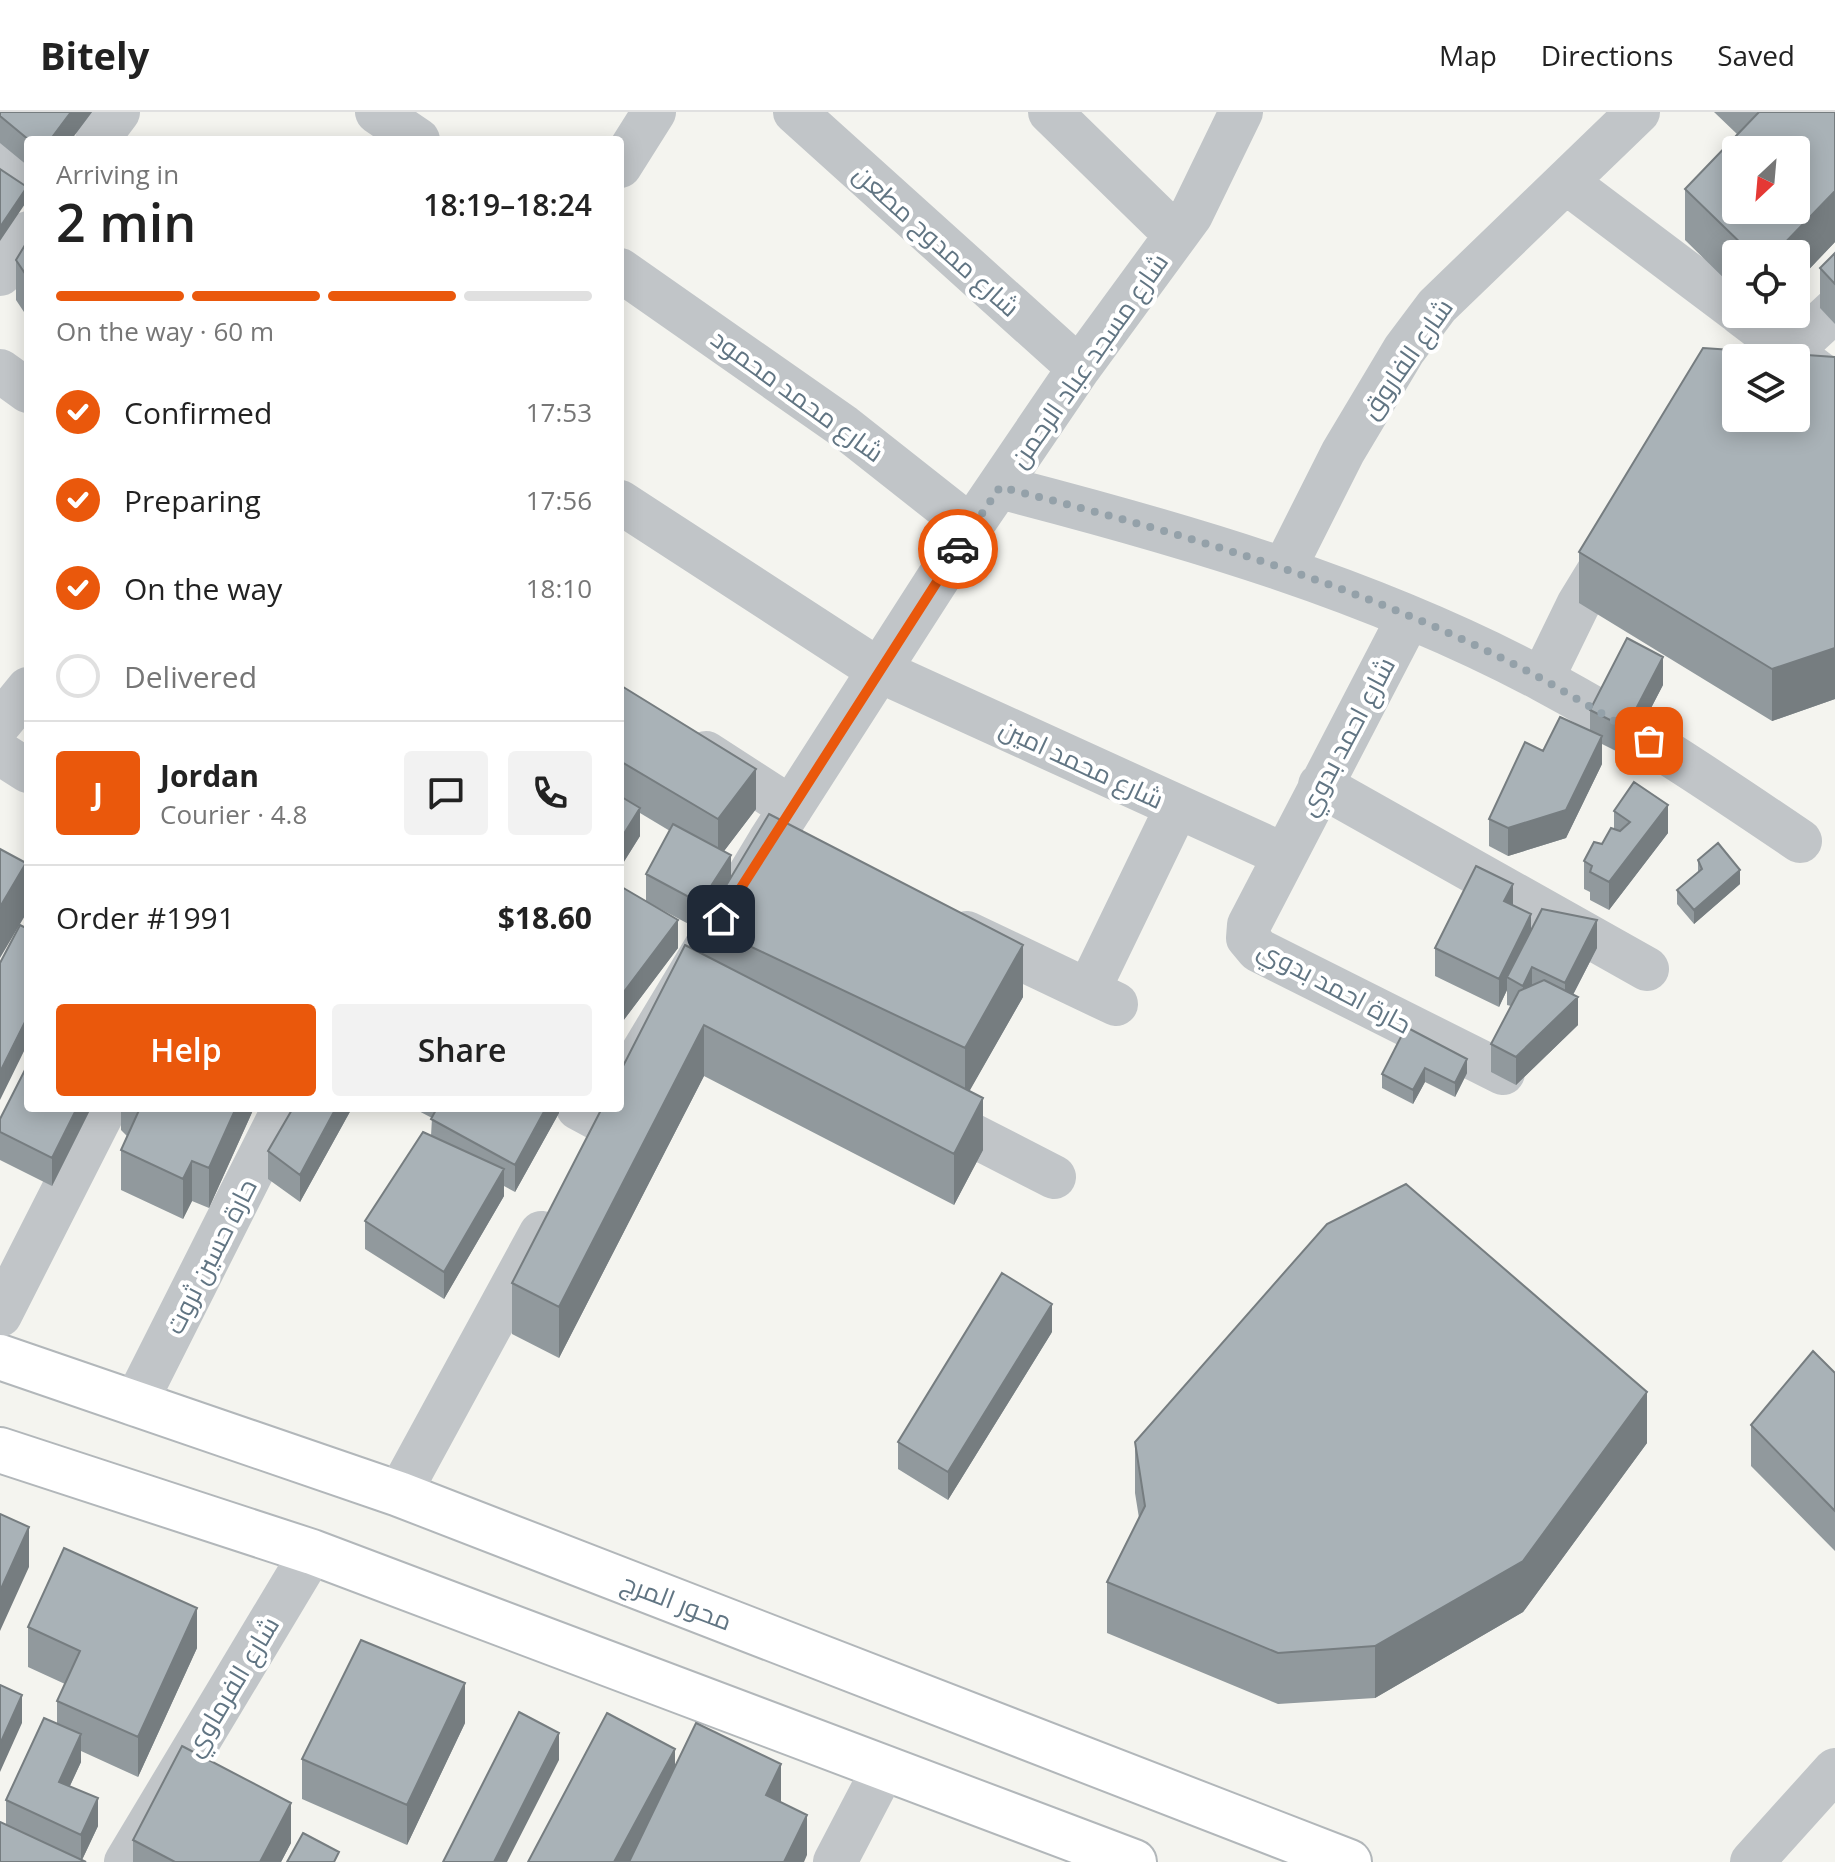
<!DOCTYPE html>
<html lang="en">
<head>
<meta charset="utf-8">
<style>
	:root { --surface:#fff; --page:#f2f2f2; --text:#222; --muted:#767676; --line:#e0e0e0; --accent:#ea580c }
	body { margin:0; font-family:"Open Sans",Cairo,sans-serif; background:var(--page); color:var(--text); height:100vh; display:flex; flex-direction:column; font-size:30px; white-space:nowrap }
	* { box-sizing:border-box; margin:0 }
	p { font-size:26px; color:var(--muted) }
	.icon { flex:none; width:44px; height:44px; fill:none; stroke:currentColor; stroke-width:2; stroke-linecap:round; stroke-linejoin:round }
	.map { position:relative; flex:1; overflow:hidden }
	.sheet { position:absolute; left:24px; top:24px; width:600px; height:976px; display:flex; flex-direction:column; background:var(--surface); border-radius:8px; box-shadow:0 4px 20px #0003 }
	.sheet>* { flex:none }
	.needle { width:52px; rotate:206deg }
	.controls { position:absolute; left:1722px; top:24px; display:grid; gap:16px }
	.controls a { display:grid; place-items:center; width:88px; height:88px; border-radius:8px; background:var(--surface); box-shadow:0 4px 20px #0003; font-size:40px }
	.pin { position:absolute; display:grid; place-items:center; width:68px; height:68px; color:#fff; margin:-34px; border-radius:16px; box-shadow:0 4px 12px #0006 }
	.courier { position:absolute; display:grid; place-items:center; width:80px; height:80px; margin:-40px; border:6px solid #ea580c; border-radius:50%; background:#fff; color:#222; box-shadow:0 2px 10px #0007 }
	.overview em { font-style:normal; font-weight:600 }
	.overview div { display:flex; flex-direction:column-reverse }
	.overview { display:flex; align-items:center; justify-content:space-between; height:136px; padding:0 32px }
	h1 { font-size:52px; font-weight:600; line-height:60px }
	.bar { display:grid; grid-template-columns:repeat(4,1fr); gap:12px 8px; align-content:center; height:96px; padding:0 32px }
	.bar i { height:10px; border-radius:6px; background:var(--line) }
	.bar .current { background:var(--accent) }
	.bar p { grid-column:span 4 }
	.line { display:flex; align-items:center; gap:20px; padding:0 32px; border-top:2px solid var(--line) }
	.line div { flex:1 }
	.round { display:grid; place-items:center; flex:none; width:84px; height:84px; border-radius:8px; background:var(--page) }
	ol { padding:0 32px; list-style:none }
	li { display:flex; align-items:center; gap:24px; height:88px }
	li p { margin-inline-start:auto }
	li .icon { padding:8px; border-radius:50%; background:var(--accent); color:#fff; stroke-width:4 }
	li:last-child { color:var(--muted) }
	li i { width:44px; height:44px; border:4px solid var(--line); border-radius:50% }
	.primary-button { display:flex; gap:16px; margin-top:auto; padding:16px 32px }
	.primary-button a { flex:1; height:92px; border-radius:8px; background:var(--accent); color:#fff; font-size:32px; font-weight:600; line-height:92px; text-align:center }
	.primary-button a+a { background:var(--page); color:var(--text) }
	header { display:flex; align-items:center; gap:48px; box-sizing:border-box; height:112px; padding:0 40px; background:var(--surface); border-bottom:2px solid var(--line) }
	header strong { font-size:38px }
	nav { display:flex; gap:44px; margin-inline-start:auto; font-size:28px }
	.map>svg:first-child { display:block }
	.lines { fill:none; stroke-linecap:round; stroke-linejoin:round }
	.major-casing { stroke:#b2b7ba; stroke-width:48 }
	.minor { stroke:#c1c5c8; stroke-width:44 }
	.major { stroke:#fff; stroke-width:44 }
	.wall { fill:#91999d }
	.shaded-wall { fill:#767d80 }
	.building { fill:#a9b2b7; stroke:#767d80; stroke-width:2; fill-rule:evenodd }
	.done { stroke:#94a1a9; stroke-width:8; stroke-dasharray:0 14.4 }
	.route { stroke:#ea580c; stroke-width:10 }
	.labels { text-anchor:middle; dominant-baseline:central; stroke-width:8; stroke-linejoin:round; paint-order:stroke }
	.street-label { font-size:26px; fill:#617583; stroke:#fff }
</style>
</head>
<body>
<header>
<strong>Bitely</strong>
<nav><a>Map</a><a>Directions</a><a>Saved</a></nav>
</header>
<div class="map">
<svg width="1835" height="1750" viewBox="0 0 1835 1750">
	<rect width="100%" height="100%" fill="#f4f4ef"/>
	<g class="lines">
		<g class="major-casing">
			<path id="major" d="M0 1245 399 1382 1349 1750
				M0 1338 312 1440 1134 1750"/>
		</g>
		<path class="minor" d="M377 0 418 28
			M795 0 1079 256
			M1050 0 1176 123
			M97 28 118 0
			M0 38 28 61
			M620 54 654 0
			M1566 70 1736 198
			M620 158 843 314 971 415
			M0 162 28 121
			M1741 202 1835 273
			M1783 246 1835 198
			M0 259 28 279
			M1000 375C1186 423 1372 477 1543 568 1633 616 1716 672 1800 729
			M620 390 880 559 1284 743
			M1284 457 1343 340 1404 238 1437 194 1638 0
			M1409 505 1249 813 1248 826 1258 838 1503 961
			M1542 567 1578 493 1611 439
			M0 611 28 577
			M0 641 28 659
			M706 641 791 696
			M1320 673 1647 857
			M967 821 1116 892
			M1089 877 1177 695
			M620 978 769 730 971 415 1079 256 1191 103 1241 0
			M578 996 602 1009
			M931 1002 1054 1065
			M0 1203 105 996
			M135 1292 284 996
			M399 1382 541 1121
			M126 1750 312 1440
			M835 1750 884 1656
			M1752 1750 1835 1658"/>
		<use href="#major" class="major"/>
	</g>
	<path class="wall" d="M0 0H92L71 28H28V54L0 31Z
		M1714 0H1835V130L1796 171V142H1736V178L1685 128V77L1737 22Z
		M28 128V206L16 188V148Z
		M1835 141V212L1820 196V156Z
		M1835 245V587L1772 609 1579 491V440Z
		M620 573 756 697 724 739 731 766 1023 885 969 979 983 1038 954 1093 704 964 559 1246 512 1222V1171L703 842V813L700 818 649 791 678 836 620 913V774L646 789V762L670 719 640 701V724L620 756Z
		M1663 573 1626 644 1602 632V652L1566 726 1508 744 1489 734V707L1543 639 1590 619V598Z
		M1614 699 1668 721 1609 798 1590 788V780L1584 777V749L1602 732 1614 717Z
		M1698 748 1740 772 1694 812 1677 792V778L1698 760Z
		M1513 793 1531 819 1597 836 1573 883 1578 913 1516 973 1491 960V932L1511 894 1507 893V878L1499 895 1435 864V836Z
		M1406 915 1467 961 1455 985 1425 970 1413 992 1382 976V962Z
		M91 996 52 1074 0 1048V1007Z
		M121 996H254L209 1096 192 1089 183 1107 121 1078V1038L127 1024 121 1018Z
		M293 996H352L300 1090 268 1067V1039Z
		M413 996H559V1001L515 1080 504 1074V1084L444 1187 365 1137V1109L431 1024 432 1006Z
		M1052 1220 948 1388 898 1357V1330Z
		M1835 1261V1439L1751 1354V1313Z
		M1135 1330 1647 1331 1523 1500 1375 1586 1278 1592 1107 1521V1470L1139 1406 1135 1381Z
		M28 1515 197 1536 138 1665 81 1639V1650L70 1674 98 1714 82 1748 6 1713V1688L57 1612V1589L65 1572 28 1555Z
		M465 1611 407 1733 302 1687V1647Z
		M133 1728 291 1731 281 1750H133Z"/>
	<path class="shaded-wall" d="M71 0H92L71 28H50Z
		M27 75V89L0 129V115Z
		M1835 79V130L1796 171V142H1774Z
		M1835 536V587L1772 609V557Z
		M1663 545V573L1626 644V616Z
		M1602 624V652L1566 726 1508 744V716Z
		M756 657V697L718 747V707Z
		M1668 693V721L1609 798V770Z
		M640 696V724L620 756V728Z
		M731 743V771L700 818V791Z
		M26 751V802L0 846V795Z
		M1740 758V772L1694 812V798Z
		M1513 772V799L1504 789Z
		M1531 802V830L1507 865V878L1499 895V867Z
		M678 808V836L620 913V885Z
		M1597 808V836L1566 896 1578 885V913L1516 973V945L1565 897V871Z
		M1023 833V885L965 987V936Z
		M1532 855V882L1523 901V874Z
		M28 904V931L0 988V960Z
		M704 913V964L559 1246V1195Z
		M1467 947V961L1455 985V971Z
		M1425 956V970L1413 992V978Z
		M983 986V1038L954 1093V1042Z
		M77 996H91L52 1074V1046Z
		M236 996H254L209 1096V1056Z
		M336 996H352L300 1090V1063Z
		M546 996H559V1001L515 1080V1053Z
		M192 1049V1089L183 1107V1067Z
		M504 1057V1084L444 1187V1160Z
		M1052 1192V1220L948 1388V1360Z
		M1647 1280V1331L1523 1500 1375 1586V1534Z
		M29 1415V1455L0 1519V1479Z
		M197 1496V1536L138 1665V1625Z
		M465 1571V1611L407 1733V1693Z
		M22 1583V1611L0 1660V1632Z
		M559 1621V1648L507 1750H494Z
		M81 1622V1650L59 1697V1670Z
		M675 1637V1677L636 1750H614Z
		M781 1652V1692L766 1683Z
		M98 1686V1714L81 1750V1723Z
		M291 1691V1731L281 1750H260Z
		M807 1703V1743L804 1750H784Z"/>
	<path class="building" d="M0 0H71L50 28H29L0 4Z
		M1759 0H1835V79L1774 142H1752L1685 77ZM1736 38H1796V98H1736Z
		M0 57 27 75 0 115Z
		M28 128V166L16 148Z
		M1835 141V172L1820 156Z
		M1703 236 1835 245V536L1772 557 1579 440ZM1736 246H1796V306H1736Z
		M1627 526 1663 545 1626 616 1590 598Z
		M620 573 756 657 718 707 620 649Z
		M1560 605 1602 624 1566 698 1508 716 1489 707 1525 630 1543 639Z
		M1634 670 1668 693 1609 770 1590 760 1592 754 1584 749 1594 730 1602 732 1611 716 1620 719 1630 710 1614 699Z
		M620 684 640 696 620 728Z
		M769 702 1023 833 965 936 703 812Z
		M673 712 731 743 700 791 646 762Z
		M1718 731 1740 758 1694 798 1677 778 1702 757 1698 748Z
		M0 737 26 751 0 795Z
		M1476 754 1513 772 1504 789 1531 802 1499 867 1435 836Z
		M620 774 678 808 620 885Z
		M1542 797 1597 808 1565 871 1532 855 1523 874 1507 865Z
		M20 813 28 817V904L0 960V851Z
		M685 833 983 986 954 1042 704 913 559 1195 512 1171 602 996H620V960Z
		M1544 868 1578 885 1516 945 1491 932 1519 879Z
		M1406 915 1467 947 1455 971 1425 956 1413 978 1382 962Z
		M28 952V996H77L52 1046 0 1020V1007Z
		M140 996H236L209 1056 192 1049 183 1067 121 1038Z
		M293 996H336L300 1063 268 1039Z
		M437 996H546L515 1053 431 1007Z
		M423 1020 504 1057 444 1160 365 1109Z
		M1406 1072 1647 1280 1523 1449 1375 1534 1278 1541 1107 1470 1145 1394 1135 1330 1327 1112Z
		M1002 1161 1052 1192 948 1360 898 1330Z
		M1813 1239 1835 1261V1399L1751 1313Z
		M0 1402 29 1415 0 1479Z
		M64 1436 197 1496 138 1625 57 1589 80 1539 28 1515Z
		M361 1528 465 1571 407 1693 302 1647Z
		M0 1573 22 1583 0 1632Z
		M519 1600 559 1621 494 1750H443Z
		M607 1601 675 1637 614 1750H528Z
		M44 1606 81 1622 59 1670 98 1686 81 1723 6 1688Z
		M696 1611 781 1652 766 1683 807 1703 784 1750H629Z
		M182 1634 291 1691 260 1750H175L133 1728Z
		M0 1710 86 1750H0Z
		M303 1721 339 1740 334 1750H287Z"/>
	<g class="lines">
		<path class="done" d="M958 437 1000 375C1186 422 1374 476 1544 568 1579 588 1614 609 1649 629"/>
		<path class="route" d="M721 807 958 437"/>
	</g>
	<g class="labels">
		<g class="street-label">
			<text transform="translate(937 128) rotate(42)">شارع ممدوح مطعن</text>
			<text transform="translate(1406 246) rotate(-55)">شارع الفاروق</text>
			<text transform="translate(1088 248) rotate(-55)">شارع مسجد عباد الرحمن</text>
			<text transform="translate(798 283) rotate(36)">شارع محمد محمود</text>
			<text transform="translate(1346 624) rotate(-62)">شارع احمد بدوي</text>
			<text transform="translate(1082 651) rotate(25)">شارع محمد امين</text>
			<text transform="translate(1335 874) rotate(28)">حارة احمد بدوي</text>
			<text transform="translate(210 1144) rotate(-63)">حارة حسين ثروت</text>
			<text transform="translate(677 1489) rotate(21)">محور المرج</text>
			<text transform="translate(231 1574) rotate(-59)">شارع الفرماوي</text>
		</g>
	</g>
</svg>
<div class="controls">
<a><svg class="needle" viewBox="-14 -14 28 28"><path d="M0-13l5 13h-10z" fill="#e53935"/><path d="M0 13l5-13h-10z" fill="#767676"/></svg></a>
<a><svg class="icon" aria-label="locate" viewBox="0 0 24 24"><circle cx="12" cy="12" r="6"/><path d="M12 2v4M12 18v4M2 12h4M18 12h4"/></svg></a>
<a><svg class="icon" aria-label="layers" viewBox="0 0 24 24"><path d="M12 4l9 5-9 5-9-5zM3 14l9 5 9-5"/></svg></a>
</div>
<div class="pin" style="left:1649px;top:629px;background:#ea580c"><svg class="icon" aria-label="bag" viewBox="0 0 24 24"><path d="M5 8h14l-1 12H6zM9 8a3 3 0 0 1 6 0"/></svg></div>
<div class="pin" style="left:721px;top:807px;background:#1f2937"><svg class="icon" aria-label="home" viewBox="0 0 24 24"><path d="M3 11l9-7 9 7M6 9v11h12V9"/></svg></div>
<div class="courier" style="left:958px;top:437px"><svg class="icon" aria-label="car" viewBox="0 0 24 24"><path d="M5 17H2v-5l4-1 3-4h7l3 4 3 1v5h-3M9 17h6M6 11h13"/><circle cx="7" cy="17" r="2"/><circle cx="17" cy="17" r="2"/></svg></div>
<section class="sheet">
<div class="overview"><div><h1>2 min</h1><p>Arriving in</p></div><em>18:19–18:24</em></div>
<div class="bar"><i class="current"></i><i class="current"></i><i class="current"></i><i></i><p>On the way · 60 m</p></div>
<ol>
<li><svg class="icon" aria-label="check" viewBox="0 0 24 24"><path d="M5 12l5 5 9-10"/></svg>Confirmed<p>17:53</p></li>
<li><svg class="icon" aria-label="check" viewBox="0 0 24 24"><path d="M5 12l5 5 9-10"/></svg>Preparing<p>17:56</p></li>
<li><svg class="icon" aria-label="check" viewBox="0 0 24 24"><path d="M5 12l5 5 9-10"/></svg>On the way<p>18:10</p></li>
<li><i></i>Delivered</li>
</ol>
<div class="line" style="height:144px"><b class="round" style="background:var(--accent);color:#fff">J</b><div><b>Jordan</b><p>Courier · 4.8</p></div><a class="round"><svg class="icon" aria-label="chat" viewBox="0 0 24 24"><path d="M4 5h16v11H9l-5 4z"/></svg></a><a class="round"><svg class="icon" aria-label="phone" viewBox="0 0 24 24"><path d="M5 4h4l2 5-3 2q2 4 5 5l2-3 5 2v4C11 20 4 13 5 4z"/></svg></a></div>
<div class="line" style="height:104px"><div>Order #1991</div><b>$18.60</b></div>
<div class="primary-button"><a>Help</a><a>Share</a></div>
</section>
</div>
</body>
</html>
